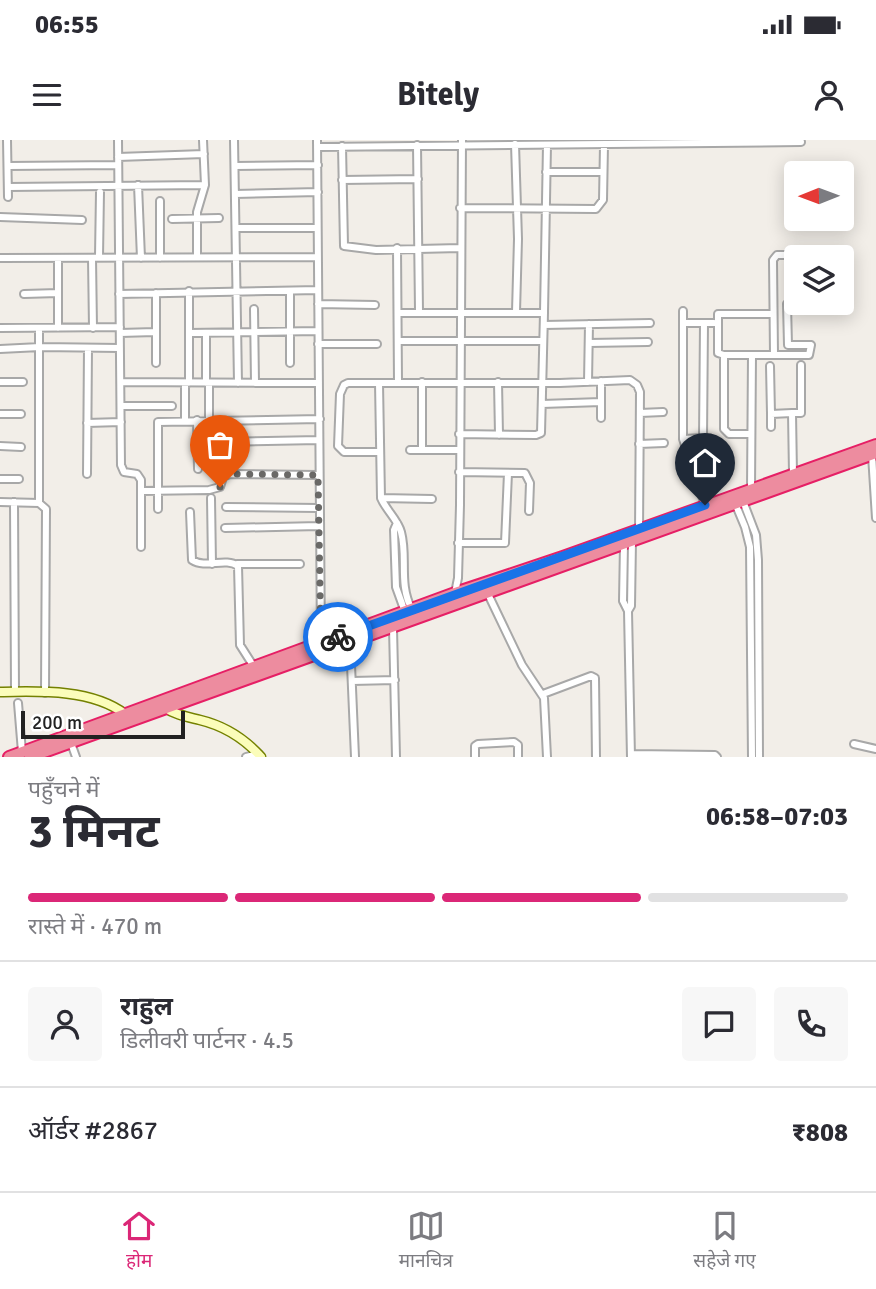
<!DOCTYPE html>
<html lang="hi">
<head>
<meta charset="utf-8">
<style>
	:root { --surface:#fff; --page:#f7f7f7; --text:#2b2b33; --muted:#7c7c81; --line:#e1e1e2; --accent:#db2777 }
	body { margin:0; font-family:Signika,"Noto Sans Devanagari",sans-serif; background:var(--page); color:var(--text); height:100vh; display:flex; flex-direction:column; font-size:26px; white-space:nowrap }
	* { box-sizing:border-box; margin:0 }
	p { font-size:23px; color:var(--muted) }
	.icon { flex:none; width:38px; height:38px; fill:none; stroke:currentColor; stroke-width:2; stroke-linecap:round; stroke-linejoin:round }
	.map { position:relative; height:617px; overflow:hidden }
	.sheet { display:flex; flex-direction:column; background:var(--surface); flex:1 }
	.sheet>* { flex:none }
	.needle { width:46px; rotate:269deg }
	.fabs { position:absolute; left:784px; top:21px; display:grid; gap:14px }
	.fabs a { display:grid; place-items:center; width:70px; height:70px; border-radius:7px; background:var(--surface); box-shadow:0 4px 18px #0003; font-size:35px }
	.scale { position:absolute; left:21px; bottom:18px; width:164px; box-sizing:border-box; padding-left:7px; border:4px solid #212121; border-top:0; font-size:19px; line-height:24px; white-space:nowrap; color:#212121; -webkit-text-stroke:5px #fff; paint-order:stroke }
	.pin { position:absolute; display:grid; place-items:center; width:60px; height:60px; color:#fff; margin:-72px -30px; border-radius:50% 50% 50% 0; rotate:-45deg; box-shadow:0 0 7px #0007 }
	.pin .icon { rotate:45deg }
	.courier { position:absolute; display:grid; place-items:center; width:70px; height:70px; margin:-35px; border:5px solid #1a73e8; border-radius:50%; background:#fff; color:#222; box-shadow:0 2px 9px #0007 }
	.summary em { font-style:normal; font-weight:700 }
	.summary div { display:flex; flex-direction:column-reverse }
	.summary { display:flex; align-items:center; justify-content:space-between; height:119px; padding:0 28px }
	h1 { font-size:46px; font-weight:700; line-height:52px }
	.bar { display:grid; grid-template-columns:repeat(4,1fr); gap:10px 7px; align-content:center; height:84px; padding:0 28px }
	.bar i { height:9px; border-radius:5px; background:var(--line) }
	.bar .active { background:var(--accent) }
	.bar p { grid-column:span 4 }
	.line { display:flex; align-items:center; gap:18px; padding:0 28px; border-top:2px solid var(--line) }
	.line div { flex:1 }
	.round { display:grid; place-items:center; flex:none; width:74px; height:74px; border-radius:7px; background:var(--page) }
	.status { display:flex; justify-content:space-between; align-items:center; height:49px; padding:0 35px; background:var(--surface); direction:ltr }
	.status svg { height:19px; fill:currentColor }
	header { display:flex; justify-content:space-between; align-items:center; height:91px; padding:0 28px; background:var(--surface); font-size:32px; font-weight:700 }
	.tabs { display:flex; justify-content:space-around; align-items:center; height:98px; border-top:2px solid var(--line); background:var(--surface); font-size:19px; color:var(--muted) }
	.tabs a { display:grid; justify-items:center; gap:4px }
	.tabs .active { color:var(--accent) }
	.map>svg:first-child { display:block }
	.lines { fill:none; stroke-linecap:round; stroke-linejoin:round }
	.street-casing { stroke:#a8a8a8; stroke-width:10 }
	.secondary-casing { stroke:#748100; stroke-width:11 }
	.highway-casing { stroke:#e61f65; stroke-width:14 }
	.street { stroke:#fff; stroke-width:6 }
	.secondary { stroke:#fbfdba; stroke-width:8 }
	.highway { stroke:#ed8c9f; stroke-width:10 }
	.done { stroke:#6a6967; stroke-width:7; stroke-dasharray:0 12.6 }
	.route { stroke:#1a73e8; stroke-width:9 }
</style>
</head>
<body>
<div class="status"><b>06:55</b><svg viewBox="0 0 49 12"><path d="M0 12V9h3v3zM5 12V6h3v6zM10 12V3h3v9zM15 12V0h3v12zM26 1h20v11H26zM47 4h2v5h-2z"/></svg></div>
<header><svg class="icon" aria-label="menu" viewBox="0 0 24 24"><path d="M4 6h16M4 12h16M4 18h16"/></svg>Bitely<svg class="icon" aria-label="person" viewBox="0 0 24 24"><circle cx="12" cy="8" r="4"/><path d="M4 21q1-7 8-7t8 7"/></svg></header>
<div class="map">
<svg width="876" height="617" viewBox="0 0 876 617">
	<rect width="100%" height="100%" fill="#f2eee8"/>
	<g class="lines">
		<g class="street-casing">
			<path id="street" d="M7 0 8 57
				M118 0 121 325 124 332 137 334 141 340V407
				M234 0 238 243
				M317 0 321 503
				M515 4 518 99 516 172
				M417 5 419 171
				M342 6 344 106 376 110 460 108
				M317 7 801 2
				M118 17 204 14
				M8 26 118 25
				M235 26 318 25
				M546 32H603
				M342 40 418 39
				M138 45 141 118
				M8 47 205 45
				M235 54 318 52
				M160 61V118
				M460 68 596 69 603 60 604 5
				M0 77 82 80
				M172 79 219 78
				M236 88H317
				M397 108 398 242
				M99 117 100 52
				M197 117V72L205 45 203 0
				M0 118 317 117
				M92 118 93 188
				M189 151V243
				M290 152V223
				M24 154 58 153
				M119 154 318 150
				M318 164 375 165
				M254 169 255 243
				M683 171V299L705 365
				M398 173H544L541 293 536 295 459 294
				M544 173 547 5
				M683 183H714
				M544 185 650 183
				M0 188 120 187
				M58 188V118
				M120 193 155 192
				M189 193 318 191
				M398 201H543
				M589 203 648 202
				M318 204H377
				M0 209 40 207 120 208
				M724 215 718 213V174H773
				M774 215 773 120 777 115H794L796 142
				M156 223V153
				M770 226 771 274 792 273 793 334
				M601 241V278
				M0 242H23
				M121 242 319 243
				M422 242V310H459
				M498 242 499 295
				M588 242 589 184
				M185 243V280
				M206 243V193
				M209 243V280
				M379 243 381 358C386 370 398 380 401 392 408 418 398 443 412 470
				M542 264 601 262
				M121 266H172
				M640 273 663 272
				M792 273H801V225
				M0 274H21
				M197 280 198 329
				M87 283 121 282
				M771 287V274
				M751 294H729L724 289V215H752
				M683 299 703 298 704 183
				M224 302 319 300
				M639 304 664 303
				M0 306 21 307
				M410 310H422
				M380 312H344L338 306 340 254 344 245 348 243H560L630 240 637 245 640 252 639 393
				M872 315 876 378
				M459 332 525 333 530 343 529 371
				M87 334 88 208
				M0 339H19
				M751 349 752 215H809L811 205H788L787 164 807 163
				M141 351 209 350 220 347 223 337 230 334 318 335
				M211 358 212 424
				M381 358 432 359
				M743 361 756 395 758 420 759 617
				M0 362 39 363 46 369 45 553
				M14 362 15 551
				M39 363V188
				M735 363 745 387 750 407 752 617
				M226 367 318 368
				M158 369V282L320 279
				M190 372 192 420C206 429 225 417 238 426L240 505 254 527
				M397 383 394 390 396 447 405 472
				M225 388 319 386
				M458 403H505L508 333
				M624 404 623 461 628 471
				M237 424H300
				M455 453 458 438 460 365 462 0
				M488 454 522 525 544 558 547 617
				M393 488 396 617
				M350 502 355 617
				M352 541 395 540
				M543 554 591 536 595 538 596 617
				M18 563 22 612
				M71 603 76 617
				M854 604 876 609
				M631 614 715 615 717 617
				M246 617 259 614
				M475 617V606L478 604 514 602 518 605V617
				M631 617 628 471 631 466 632 401"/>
		</g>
		<g class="secondary-casing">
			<path id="secondary" d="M0 552C40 551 92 549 125 574
				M164 567C175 575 188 577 200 580 225 586 244 598 261 617"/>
		</g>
		<g class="highway-casing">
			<path id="highway" d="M9 617 455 453 563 417 876 305
				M30 617 876 313"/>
		</g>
		<use href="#street" class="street"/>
		<use href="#secondary" class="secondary"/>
		<use href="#highway" class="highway"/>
	</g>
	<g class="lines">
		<path class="done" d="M220 347 223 337 230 334 318 335 321 503 338 497"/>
		<path class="route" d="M338 497 705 365"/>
	</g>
</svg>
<div class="fabs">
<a><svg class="needle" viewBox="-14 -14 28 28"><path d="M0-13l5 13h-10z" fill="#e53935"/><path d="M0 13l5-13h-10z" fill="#7c7c81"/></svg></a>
<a><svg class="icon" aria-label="layers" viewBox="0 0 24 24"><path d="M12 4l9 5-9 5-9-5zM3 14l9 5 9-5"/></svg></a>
</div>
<div class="scale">200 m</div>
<div class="pin" style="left:220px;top:347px;background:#ea580c"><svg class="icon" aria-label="bag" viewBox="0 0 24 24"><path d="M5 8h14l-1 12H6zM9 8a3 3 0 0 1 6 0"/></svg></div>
<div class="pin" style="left:705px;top:365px;background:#1f2937"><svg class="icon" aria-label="home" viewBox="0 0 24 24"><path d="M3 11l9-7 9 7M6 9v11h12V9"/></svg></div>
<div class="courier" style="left:338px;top:497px"><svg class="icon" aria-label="bike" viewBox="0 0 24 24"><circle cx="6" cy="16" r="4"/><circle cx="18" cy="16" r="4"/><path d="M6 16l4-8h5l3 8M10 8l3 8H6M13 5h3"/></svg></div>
</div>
<section class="sheet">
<div class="summary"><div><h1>3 मिनट</h1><p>पहुँचने में</p></div><em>06:58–07:03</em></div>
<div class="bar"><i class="active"></i><i class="active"></i><i class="active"></i><i></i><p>रास्ते में · 470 m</p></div>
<div class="line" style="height:126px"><a class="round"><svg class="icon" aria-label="person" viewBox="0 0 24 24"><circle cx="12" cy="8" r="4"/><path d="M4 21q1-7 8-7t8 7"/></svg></a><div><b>राहुल</b><p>डिलीवरी पार्टनर · 4.5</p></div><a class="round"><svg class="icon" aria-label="chat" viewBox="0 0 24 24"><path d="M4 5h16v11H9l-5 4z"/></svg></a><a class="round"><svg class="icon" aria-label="phone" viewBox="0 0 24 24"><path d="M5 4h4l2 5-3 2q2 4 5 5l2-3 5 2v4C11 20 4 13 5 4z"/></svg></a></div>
<div class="line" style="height:91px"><div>ऑर्डर #2867</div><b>₹808</b></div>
</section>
<nav class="tabs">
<a class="active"><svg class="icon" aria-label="home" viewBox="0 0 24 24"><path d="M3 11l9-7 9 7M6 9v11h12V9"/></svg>होम</a>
<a><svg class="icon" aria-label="map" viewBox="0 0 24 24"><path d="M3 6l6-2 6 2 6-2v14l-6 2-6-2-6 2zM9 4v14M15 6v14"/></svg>मानचित्र</a>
<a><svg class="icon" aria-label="saved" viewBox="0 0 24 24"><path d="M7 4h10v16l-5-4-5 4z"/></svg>सहेजे गए</a>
</nav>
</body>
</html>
